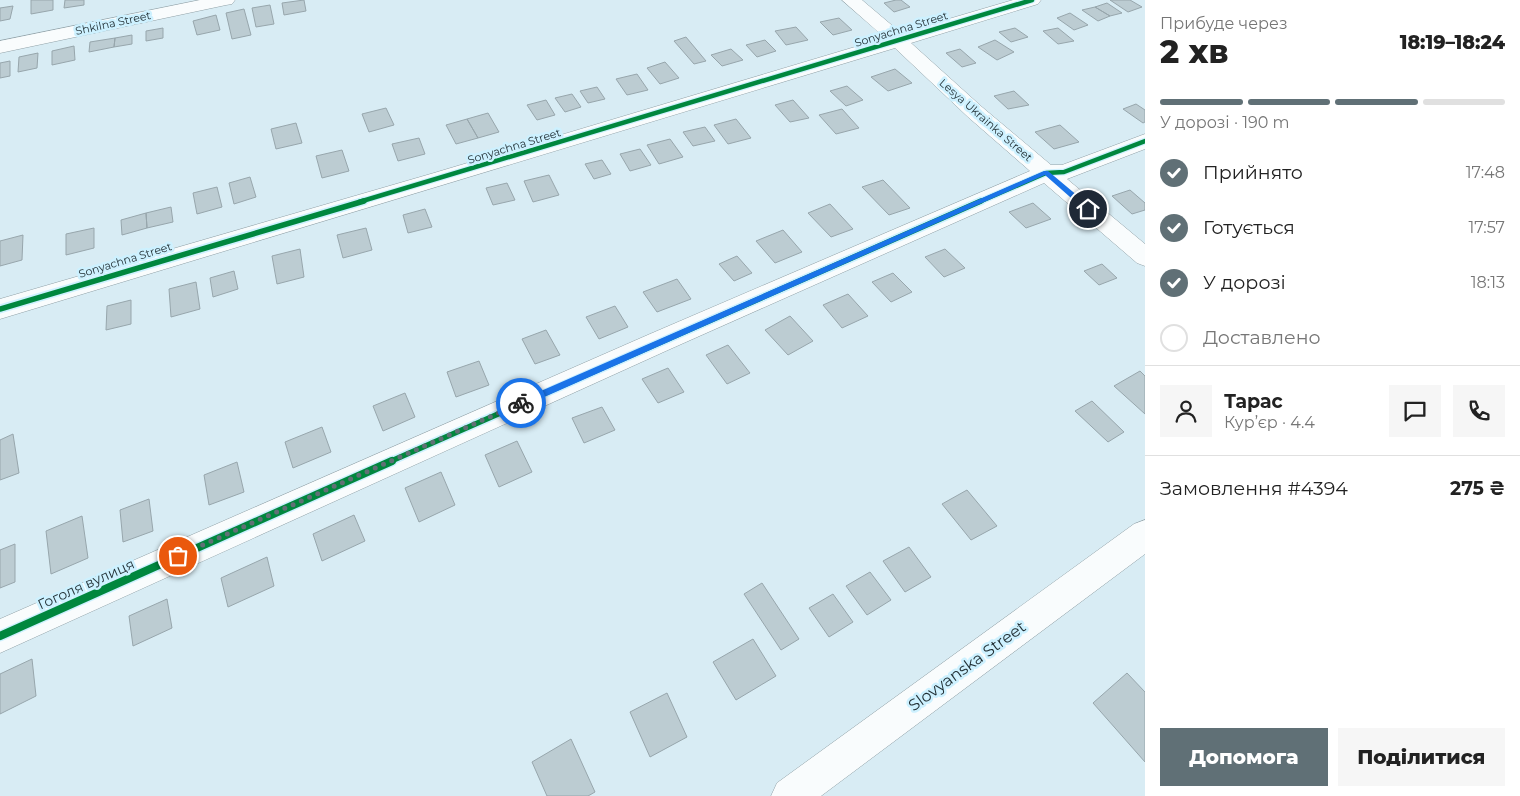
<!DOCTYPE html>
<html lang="uk">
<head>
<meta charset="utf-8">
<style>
	:root { --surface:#fff; --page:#f6f6f6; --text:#222; --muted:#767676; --line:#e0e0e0; --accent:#607076 }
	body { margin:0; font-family:Montserrat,sans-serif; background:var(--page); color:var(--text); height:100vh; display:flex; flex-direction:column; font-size:19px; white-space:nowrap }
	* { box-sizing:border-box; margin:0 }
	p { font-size:16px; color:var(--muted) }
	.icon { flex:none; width:28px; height:28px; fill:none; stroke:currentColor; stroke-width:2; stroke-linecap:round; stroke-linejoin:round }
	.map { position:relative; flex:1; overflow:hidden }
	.sheet { display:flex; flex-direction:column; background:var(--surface); width:375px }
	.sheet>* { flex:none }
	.pin { position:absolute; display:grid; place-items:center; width:42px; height:42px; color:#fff; margin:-21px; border:2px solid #fff; border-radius:50%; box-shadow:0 1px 5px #0007 }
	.courier { position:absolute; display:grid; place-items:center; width:50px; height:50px; margin:-25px; border:4px solid #1a73e8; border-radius:50%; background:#fff; color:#222; box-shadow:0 1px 6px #0007 }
	.head em { font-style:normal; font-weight:800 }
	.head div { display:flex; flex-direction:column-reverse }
	.head { display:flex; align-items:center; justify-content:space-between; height:85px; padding:0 15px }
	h1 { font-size:32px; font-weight:800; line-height:38px }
	.bar { display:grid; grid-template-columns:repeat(4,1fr); gap:8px 5px; align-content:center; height:60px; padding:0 15px }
	.bar i { height:6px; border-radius:4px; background:var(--line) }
	.bar .active { background:var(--accent) }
	.bar p { grid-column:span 4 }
	.line { display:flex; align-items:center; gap:12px; padding:0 15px; border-top:1px solid var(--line) }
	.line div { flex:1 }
	.round { display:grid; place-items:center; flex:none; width:52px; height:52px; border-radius:0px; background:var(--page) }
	ol { padding:0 15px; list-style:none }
	li { display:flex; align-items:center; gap:15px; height:55px }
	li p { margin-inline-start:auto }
	li .icon { padding:5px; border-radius:50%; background:var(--accent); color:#fff; stroke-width:4 }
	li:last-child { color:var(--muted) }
	li i { width:28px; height:28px; border:2px solid var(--line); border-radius:50% }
	.cta { display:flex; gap:10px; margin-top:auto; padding:10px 15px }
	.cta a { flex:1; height:58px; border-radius:0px; background:var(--accent); color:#fff; font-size:20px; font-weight:800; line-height:58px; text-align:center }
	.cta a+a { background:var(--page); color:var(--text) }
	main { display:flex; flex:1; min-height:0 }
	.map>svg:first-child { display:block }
	.building { fill:#bcccd2; stroke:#97a6ac }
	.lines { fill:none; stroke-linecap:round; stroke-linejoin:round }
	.minor-casing { stroke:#90a0a6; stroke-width:1 }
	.minor { fill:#f9fcfd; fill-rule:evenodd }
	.cycleway-far2-casing { stroke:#cdf1ff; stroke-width:7 }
	.cycleway-far1-casing { stroke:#cdf1ff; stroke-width:9 }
	.cycleway-casing { stroke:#cdf1ff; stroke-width:11 }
	.cycleway-far2 { stroke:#00873e; stroke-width:4.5 }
	.cycleway-far1 { stroke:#00873e; stroke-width:5.5 }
	.cycleway { stroke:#00873e; stroke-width:8 }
	.route { fill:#1a73e8 }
	.done { stroke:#607076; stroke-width:5; stroke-dasharray:0 9 }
	.labels { text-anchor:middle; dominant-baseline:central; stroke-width:5; stroke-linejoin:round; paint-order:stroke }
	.far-street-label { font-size:11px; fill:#1f2d32; stroke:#cdf1ff }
	.street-label { font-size:14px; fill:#1f2d32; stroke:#cdf1ff }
	.near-street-label { font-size:16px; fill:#1f2d32; stroke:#cdf1ff }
</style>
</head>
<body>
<main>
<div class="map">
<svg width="1145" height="796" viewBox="0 0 1145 796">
	<rect width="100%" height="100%" fill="#d8ecf4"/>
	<path class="building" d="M31 0H53V10L31 14Z
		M65 0H84V5L64 8Z
		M304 0 306 11 284 15 282 3Z
		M896 0H901L910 7 894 12 884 3Z
		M1110 0H1130L1142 7 1128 12Z
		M1107 3 1122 13 1110 16 1095 7Z
		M270 5 274 24 256 27 252 8Z
		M13 6 10 19 0 21V8Z
		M1095 7 1110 16 1098 21 1082 10Z
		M244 9 251 35 232 39 226 13Z
		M1070 13 1088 25 1074 30 1057 18Z
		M216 15 220 30 197 35 193 21Z
		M839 18 852 30 833 35 820 22Z
		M796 27 808 40 786 45 775 31Z
		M163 28V38L146 41V31Z
		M1015 28 1028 37 1011 42 999 32Z
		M1058 28 1074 41 1058 44 1043 31Z
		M132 35V44L114 47 115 38Z
		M686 37 706 61 694 64 674 41Z
		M115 38 114 47 89 52 90 42Z
		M765 40 776 51 757 57 746 45Z
		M995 40 1014 52 997 60 978 47Z
		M74 46 75 60 52 65V51Z
		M731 49 743 60 722 66 711 55Z
		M960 49 976 63 962 67 946 53Z
		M38 53 37 68 18 72 19 57Z
		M10 61V76L0 78V63Z
		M665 62 679 78 660 84 647 68Z
		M895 69 912 83 888 91 871 77Z
		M637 74 648 90 627 95 616 79Z
		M847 86 863 100 846 106 830 91Z
		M597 87 605 99 588 103 580 91Z
		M1014 91 1029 105 1008 109 994 96Z
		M572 94 581 107 565 112 555 98Z
		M546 100 555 115 537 120 527 105Z
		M793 100 809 118 790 122 775 105Z
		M1136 104 1145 110V122L1143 123 1123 109Z
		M386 108 394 125 369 132 362 114Z
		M842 109 859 128 836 134 819 115Z
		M488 113 499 132 478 138 467 119Z
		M467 119 478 138 456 144 446 125Z
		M736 119 751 138 728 144 714 125Z
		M296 123 302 143 276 149 271 129Z
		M1060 125 1079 142 1054 149 1035 132Z
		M705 127 715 141 693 146 683 132Z
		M419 138 425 154 398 161 392 144Z
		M670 139 683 157 659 164 647 145Z
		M640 149 651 165 630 171 620 154Z
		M342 150 349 171 322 178 316 156Z
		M602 160 611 174 594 179 585 164Z
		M549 175 559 195 533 202 524 181Z
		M250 177 256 197 234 204 229 183Z
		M883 180 910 208 889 215 862 187Z
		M507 183 515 200 493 205 486 188Z
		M217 187 222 207 197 214 193 193Z
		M1130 190 1145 203V210L1132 214 1112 196Z
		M1033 203 1051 219 1026 228 1009 212Z
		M830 204 853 229 831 237 808 213Z
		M171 207 173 222 147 228 146 213Z
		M425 209 432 227 408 233 403 215Z
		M146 213 147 228 122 235 121 220Z
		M94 228V248L66 255V234Z
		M366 228 372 250 343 258 337 235Z
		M783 230 802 252 775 263 756 241Z
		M23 235 22 260 0 266V241Z
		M300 249 304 277 277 284 272 256Z
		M945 249 965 268 944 277 925 257Z
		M737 256 752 273 734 281 719 264Z
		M1102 264 1117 278 1099 285 1084 271Z
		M234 271 238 289 213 297 210 278Z
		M893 273 912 292 891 302 872 282Z
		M677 279 691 299 657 312 643 292Z
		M196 282 200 309 171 317 169 289Z
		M848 294 868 316 842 328 823 305Z
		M131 300V324L106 330 107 306Z
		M615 306 628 327 599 339 586 317Z
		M790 316 813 341 788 355 765 330Z
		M546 330 560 355 535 364 522 339Z
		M728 345 750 373 727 384 706 355Z
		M479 361 489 385 456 397 447 372Z
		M668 368 684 392 658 403 642 379Z
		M1140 371 1145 376V414L1114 386Z
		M405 393 415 417 383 431 373 406Z
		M1092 401 1124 432 1108 442 1075 411Z
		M602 407 615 430 584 443 572 418Z
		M322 427 331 452 293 468 285 442Z
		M13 434 19 473 0 480V440Z
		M517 441 532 472 499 487 485 455Z
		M237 462 244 492 209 505 204 475Z
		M441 472 455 505 419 522 405 488Z
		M967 490 997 526 971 540 942 504Z
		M149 499 153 531 123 542 120 510Z
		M354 515 365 541 322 561 313 534Z
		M82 516 88 558 51 574 46 531Z
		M15 544V582L0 588V550Z
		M909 547 931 577 905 592 883 561Z
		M267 557 274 586 228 607 221 578Z
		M870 572 891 600 867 615 846 586Z
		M762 583 799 639 781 650 744 594Z
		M833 594 853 622 829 637 809 608Z
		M167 599 172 628 133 646 129 616Z
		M753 639 776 676 736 700 713 662Z
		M32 659 36 696 0 714V674Z
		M1127 673 1145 692V762L1093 703Z
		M667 693 687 737 650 757 630 712Z
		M571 739 595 792 588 796H547L532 762Z"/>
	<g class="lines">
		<g class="minor-casing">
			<path id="minor" d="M200 0H235L232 4 226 5 0 53V41Z
				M842 0H862L901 33 1013 0H1041L1038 4 911 43 982 107 1051 165H1062L1145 134V149L1067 179 1145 244V266L1137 263 1044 183 668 350 0 653V619L650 334 1030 171 968 117 895 48 0 319V299L434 173 885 38Z
				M1145 520V554L821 796H771L777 783 1134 524Z"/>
		</g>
		<use href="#minor" class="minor"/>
		<g class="cycleway-far2-casing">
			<path id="cycleway-far2" d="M359 202 1032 0
				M979 202 1046 173 1064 172 1145 141"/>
		</g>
		<g class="cycleway-far1-casing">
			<path id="cycleway-far1" d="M0 309 364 201
				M389 462 981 201"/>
		</g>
		<g class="cycleway-casing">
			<path id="cycleway" d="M0 636 392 461"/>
		</g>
		<use href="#cycleway-far2" class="cycleway-far2"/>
		<use href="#cycleway-far1" class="cycleway-far1"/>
		<use href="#cycleway" class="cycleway"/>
	</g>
	<path class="route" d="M1044 171H1048L1091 207V211H1086L1045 175 524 406H518L517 403 518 401Z"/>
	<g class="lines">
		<path class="done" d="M178 556 521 403"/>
	</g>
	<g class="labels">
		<g class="far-street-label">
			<text transform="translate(113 23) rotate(-12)">Shkilna Street</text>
			<text transform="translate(901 29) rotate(-17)">Sonyachna Street</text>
			<text transform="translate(986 120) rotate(41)">Lesya Ukrainka Street</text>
			<text transform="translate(514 146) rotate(-17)">Sonyachna Street</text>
			<text transform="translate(125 260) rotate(-17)">Sonyachna Street</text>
		</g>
		<g class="street-label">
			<text transform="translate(86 584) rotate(-24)">Гоголя вулиця</text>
		</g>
		<g class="near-street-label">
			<text transform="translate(967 666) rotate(-36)">Slovyanska Street</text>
		</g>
	</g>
</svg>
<div class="pin" style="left:178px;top:556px;background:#ea580c"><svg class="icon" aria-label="bag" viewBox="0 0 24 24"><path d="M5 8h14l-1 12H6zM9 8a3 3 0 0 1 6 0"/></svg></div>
<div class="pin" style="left:1088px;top:209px;background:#1f2937"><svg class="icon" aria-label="home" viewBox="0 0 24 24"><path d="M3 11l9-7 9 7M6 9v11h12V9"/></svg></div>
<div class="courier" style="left:521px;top:403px"><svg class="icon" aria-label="bike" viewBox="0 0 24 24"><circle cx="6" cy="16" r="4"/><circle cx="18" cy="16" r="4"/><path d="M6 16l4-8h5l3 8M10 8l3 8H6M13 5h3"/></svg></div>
</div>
<section class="sheet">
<div class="head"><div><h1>2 хв</h1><p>Прибуде через</p></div><em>18:19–18:24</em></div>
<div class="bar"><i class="active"></i><i class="active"></i><i class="active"></i><i></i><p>У дорозі · 190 m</p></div>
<ol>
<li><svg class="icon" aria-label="check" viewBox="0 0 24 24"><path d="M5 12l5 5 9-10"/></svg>Прийнято<p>17:48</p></li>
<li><svg class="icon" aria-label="check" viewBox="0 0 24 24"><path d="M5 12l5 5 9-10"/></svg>Готується<p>17:57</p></li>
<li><svg class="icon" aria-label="check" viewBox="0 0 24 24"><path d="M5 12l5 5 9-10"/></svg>У дорозі<p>18:13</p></li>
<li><i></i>Доставлено</li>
</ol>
<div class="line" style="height:90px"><a class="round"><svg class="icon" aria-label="person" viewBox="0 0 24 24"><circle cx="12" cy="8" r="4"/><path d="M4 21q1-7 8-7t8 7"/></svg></a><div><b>Тарас</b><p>Кур’єр · 4.4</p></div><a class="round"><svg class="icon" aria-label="chat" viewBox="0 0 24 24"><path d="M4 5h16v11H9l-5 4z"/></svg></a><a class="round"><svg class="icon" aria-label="phone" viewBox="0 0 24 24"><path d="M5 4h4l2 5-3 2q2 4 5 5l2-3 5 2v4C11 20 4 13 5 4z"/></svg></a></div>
<div class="line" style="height:65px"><div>Замовлення #4394</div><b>275 ₴</b></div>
<div class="cta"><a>Допомога</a><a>Поділитися</a></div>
</section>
</main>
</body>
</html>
